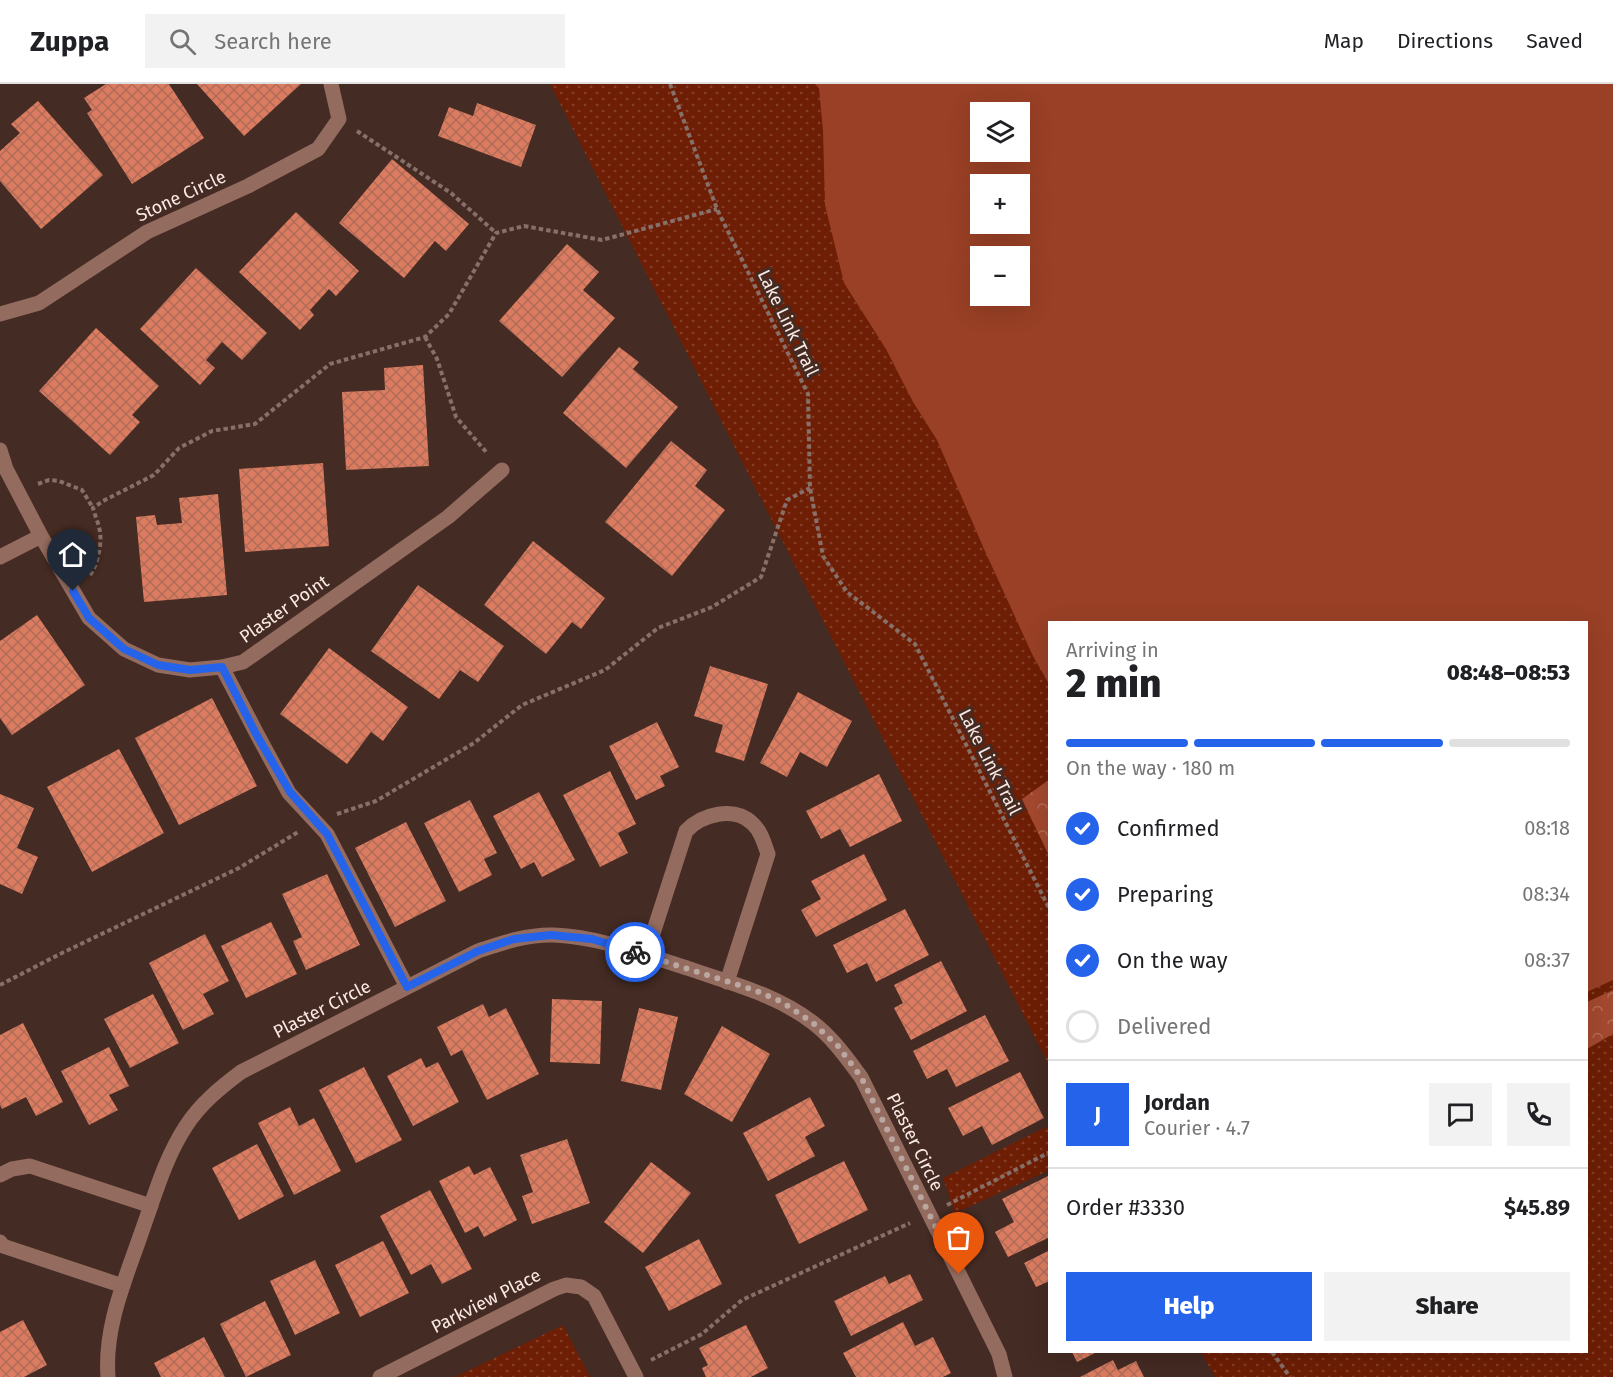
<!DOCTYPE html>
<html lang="en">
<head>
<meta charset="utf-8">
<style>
	:root { --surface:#fff; --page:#f2f2f2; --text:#202124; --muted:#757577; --line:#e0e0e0; --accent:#2563eb }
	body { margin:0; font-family:"Fira Sans",sans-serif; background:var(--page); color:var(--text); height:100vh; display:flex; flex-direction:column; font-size:22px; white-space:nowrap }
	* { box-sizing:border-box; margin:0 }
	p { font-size:20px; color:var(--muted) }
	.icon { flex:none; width:33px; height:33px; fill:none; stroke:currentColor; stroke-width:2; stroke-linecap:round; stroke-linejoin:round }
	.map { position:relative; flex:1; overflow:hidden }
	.side { position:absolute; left:1048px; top:537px; width:540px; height:732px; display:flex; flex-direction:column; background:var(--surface); border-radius:0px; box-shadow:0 6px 24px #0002 }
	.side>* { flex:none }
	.buttons { position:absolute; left:970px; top:18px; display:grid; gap:12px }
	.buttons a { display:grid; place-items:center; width:60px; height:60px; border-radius:0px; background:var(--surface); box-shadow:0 6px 24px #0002; font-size:30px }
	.pin { position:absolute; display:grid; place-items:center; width:51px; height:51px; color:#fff; margin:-62px -26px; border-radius:50% 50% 50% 0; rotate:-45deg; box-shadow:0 0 6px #0007 }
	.pin .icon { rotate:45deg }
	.courier { position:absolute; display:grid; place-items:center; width:60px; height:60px; margin:-30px; border:4px solid #2563eb; border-radius:50%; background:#fff; color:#222; box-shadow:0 2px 8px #0007 }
	.overview em { font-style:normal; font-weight:800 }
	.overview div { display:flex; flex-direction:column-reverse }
	.overview { display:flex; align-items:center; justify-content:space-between; height:102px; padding:0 18px }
	h1 { font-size:39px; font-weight:800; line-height:45px }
	.bar { display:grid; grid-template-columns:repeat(4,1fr); gap:9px 6px; align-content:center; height:72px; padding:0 18px }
	.bar i { height:8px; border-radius:4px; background:var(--line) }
	.bar .current { background:var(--accent) }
	.bar p { grid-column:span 4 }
	.line { display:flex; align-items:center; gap:15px; padding:0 18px; border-top:2px solid var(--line) }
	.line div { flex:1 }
	.round { display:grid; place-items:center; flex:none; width:63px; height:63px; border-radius:0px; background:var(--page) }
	ol { padding:0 18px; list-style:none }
	li { display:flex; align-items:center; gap:18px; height:66px }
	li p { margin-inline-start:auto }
	li .icon { padding:6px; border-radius:50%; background:var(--accent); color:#fff; stroke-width:4 }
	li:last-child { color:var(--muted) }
	li i { width:33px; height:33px; border:3px solid var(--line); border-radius:50% }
	.button { display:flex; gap:12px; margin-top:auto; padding:12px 18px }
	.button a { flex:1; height:69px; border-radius:0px; background:var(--accent); color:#fff; font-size:24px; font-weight:800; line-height:69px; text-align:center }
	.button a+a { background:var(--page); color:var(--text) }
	header { display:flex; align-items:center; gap:36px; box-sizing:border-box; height:84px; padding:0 30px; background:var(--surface); border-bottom:2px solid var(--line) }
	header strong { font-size:28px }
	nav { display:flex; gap:33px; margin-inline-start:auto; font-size:21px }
	.search { width:420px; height:54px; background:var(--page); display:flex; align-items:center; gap:15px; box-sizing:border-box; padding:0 21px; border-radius:0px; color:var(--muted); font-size:22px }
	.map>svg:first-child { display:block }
	.grass { fill:url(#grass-dots); fill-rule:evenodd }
	.forest { fill:url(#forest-crowns) }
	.water { fill:#994026; fill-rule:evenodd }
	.building { fill:url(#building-cross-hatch) }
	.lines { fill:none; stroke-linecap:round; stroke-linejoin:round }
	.path { stroke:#867069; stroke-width:4; stroke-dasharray:4.5 3; stroke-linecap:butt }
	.minor { stroke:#946b5f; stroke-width:15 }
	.done { stroke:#bba7a0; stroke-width:6; stroke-dasharray:0 10.8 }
	.route { stroke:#2563eb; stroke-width:8 }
	.labels { text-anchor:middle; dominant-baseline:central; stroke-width:6; stroke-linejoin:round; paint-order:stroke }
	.street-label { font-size:18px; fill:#fbeae4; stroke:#442b23 }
</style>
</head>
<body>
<header>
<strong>Zuppa</strong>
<div class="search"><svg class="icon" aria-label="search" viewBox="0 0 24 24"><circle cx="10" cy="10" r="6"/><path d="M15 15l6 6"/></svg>Search here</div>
<nav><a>Map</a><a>Directions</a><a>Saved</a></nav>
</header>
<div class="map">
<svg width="1613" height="1293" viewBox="0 0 1613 1293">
	<defs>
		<pattern id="grass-dots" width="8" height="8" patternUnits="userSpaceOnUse" patternTransform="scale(1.5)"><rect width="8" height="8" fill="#6d1e04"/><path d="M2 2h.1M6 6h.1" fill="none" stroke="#833f28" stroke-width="1.8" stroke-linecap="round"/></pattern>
		<pattern id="forest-crowns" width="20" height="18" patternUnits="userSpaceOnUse" patternTransform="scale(1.5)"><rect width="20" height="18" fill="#a3492f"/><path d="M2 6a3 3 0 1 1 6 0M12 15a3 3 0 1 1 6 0" fill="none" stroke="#b56c57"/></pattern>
		<pattern id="building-cross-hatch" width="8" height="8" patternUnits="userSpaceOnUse" patternTransform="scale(1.5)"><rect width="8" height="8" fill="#db7c60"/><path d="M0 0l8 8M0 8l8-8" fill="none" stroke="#b06c58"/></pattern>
	</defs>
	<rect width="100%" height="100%" fill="#442b23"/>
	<path class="grass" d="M550 0H1613V1293H1215L1201 1268H1587V538H1050V983ZM981 28H1020V68H981ZM981 100H1020V140H981ZM981 172H1020V212H981Z
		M1050 1041V1086L955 1129 943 1094Z
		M563 1241 590 1293H455Z"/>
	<path class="forest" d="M1050 695V774L1022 715Z
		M1613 906V950L1587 965V918Z"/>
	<path class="water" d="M815 0H1613V896L1587 908V538H1050V602L1033 572 984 465 937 356 913 318 886 265 844 199 825 121 823 47 819 4ZM981 28H1020V68H981ZM981 100H1020V140H981ZM981 172H1020V212H981Z"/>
	<path class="building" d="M106 0H169L204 54 132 100 87 29 92 26 84 14Z
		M197 0H301L244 52Z
		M38 17 103 91 41 145 0 97V67L20 49 11 40Z
		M477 19 536 41 521 83 438 52 449 23 473 32Z
		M392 75 469 140 446 167 435 157 404 194 339 139Z
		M296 128 359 187 336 212 329 205 310 226 314 231 300 246 239 188Z
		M567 160 599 188 583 206 615 234 562 293 499 237Z
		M196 184 267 249 242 276 222 258 206 276 215 284 200 301 140 245Z
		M96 244 159 302 132 331 140 338 110 371 39 307Z
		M619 263 639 278 633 285 678 323 626 384 563 329Z
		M423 281 429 382 346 386 342 308 385 306 384 284Z
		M671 357 707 386 695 402 725 426 672 492 605 438Z
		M323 379 329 462 245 468 239 385Z
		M218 410 227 511 144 518 136 433 155 431 157 441 182 439 179 414Z
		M533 457 605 514 581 545 572 538 546 570 484 521Z
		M418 501 504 562 478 598 460 586 439 615 371 567Z
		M37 531 85 601 12 651 0 634V557Z
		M329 564 408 623 383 657 371 648 347 680 280 630Z
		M710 582 768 600 744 677 715 668 723 641 694 632Z
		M798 608 852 637 827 683 800 668 787 693 760 679Z
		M212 614 257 702 179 741 135 654Z
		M657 638 679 683 660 692 665 702 636 716 609 662Z
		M119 665 164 749 92 788 47 703Z
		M610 687 636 740 618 749 628 769 600 783 563 711Z
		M879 690 902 737 850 763 840 745 821 755 806 727Z
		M539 708 575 776 542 793 534 778 521 785 493 732Z
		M0 710 34 724 17 764 38 773 22 810 0 800Z
		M470 716 497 769 484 775 492 791 459 808 424 739Z
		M406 738 446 817 395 843 355 764Z
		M864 770 887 816 816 853 801 826 821 815 811 797Z
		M327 790 360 861 306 886 293 857 302 853 282 810Z
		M905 825 929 871 876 898 867 879 847 889 833 861Z
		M271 838 297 890 246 914 221 862Z
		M205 850 229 897 203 910 214 930 183 946 149 879Z
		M941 877 967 927 911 956 894 924 903 919 894 901Z
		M153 910 179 959 130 984 104 935Z
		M552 915 602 917 600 980 550 978Z
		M483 920 489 933 506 924 539 990 487 1016 462 966 451 972 437 943Z
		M639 924 678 933 661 1006 621 997Z
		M985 931 1009 977 956 1003 947 985 927 995 913 967Z
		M23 939 63 1018 36 1032 26 1013 2 1025 0 1021V951Z
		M722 942 770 970 732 1038 684 1010Z
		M109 963 129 1002 109 1011 118 1026 89 1041 61 987Z
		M421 974 426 984 438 978 459 1018 413 1042 387 992Z
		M364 983 402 1056 356 1079 319 1006Z
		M1020 988 1044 1034 992 1061 982 1042 963 1052 948 1024Z
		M810 1013 825 1042 805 1053 815 1072 768 1097 743 1049Z
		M290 1023 299 1042 314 1034 341 1087 294 1111 258 1039Z
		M567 1055 590 1119 532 1140 522 1112 533 1108 520 1071Z
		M257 1060 284 1112 239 1136 212 1084Z
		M844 1077 868 1126 799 1160 775 1111Z
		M651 1078 691 1109 643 1169 604 1138Z
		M469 1082 474 1091 490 1083 517 1136 484 1153 478 1142 465 1149 439 1097Z
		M1050 1091V1153L1008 1173 995 1148 1014 1138 1002 1115Z
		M430 1106 472 1185 442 1200 431 1180 411 1191 380 1132Z
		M699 1155 722 1200 669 1227 645 1183Z
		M383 1157 409 1209 360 1233 335 1181Z
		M1050 1166V1197L1036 1203 1024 1179Z
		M315 1176 340 1229 295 1251 270 1197Z
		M910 1190 923 1216 851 1252 834 1217 885 1192 889 1200Z
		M265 1217 291 1271 246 1293 220 1240Z
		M23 1236 47 1281 24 1293H0V1248Z
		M903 1238 915 1262 933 1253 951 1289 943 1293H856L843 1269Z
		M746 1241 768 1284 751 1293H706L702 1284 708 1281 699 1264Z
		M204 1253 225 1293H161L154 1279Z
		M1072 1268H1097L1077 1278Z
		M1113 1276 1118 1286 1136 1277 1144 1293H1080Z"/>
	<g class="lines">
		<path class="path" d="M670 0 717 125 808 310 810 404 823 472 847 508 915 560 1050 826
			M357 47 451 109 496 149
			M425 253 437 275 456 333 487 369
			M38 400 49 396 59 397 82 406 93 424
			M90 491C97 483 102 460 100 448 99 440 95 432 93 424L103 417 154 391 179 364 212 347 255 340 330 280 425 253 449 230 496 149 524 142 602 156 717 125
			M337 730 376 717 474 659 522 621 605 586 658 544 712 523 761 493 787 416 810 404
			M0 901 60 870 239 784 298 748
			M947 1121 1050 1068
			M1272 1268 1290 1293
			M651 1276 702 1250 742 1216 910 1139"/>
		<path class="minor" d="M0 230 39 219 147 148 248 102 318 65 339 35 331 0
			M0 366 6 385 41 452 89 534 124 565 158 581 190 586 222 583 243 578 448 433 502 386
			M0 473 41 452
			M222 583 257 650 289 709 327 750 407 903
			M646 871 686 747C702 730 734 722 752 739 761 747 764 759 768 770L727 898
			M0 1091 12 1085 30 1082 151 1122
			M0 1158 3 1162 123 1202
			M108 1293C104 1242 126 1194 142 1147 155 1111 165 1074 186 1042 200 1020 221 1003 241 988L478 867C502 859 528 850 554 851 600 853 643 870 687 884 730 899 775 910 812 938 832 953 846 973 861 993L999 1270 1005 1293
			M380 1293 554 1205 566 1201 581 1203 594 1212 636 1293"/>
	</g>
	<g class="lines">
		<path class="done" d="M635 868 754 906 782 918 813 939 838 962 861 993 959 1190"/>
		<path class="route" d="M73 507 89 534 124 565 158 581 190 586 222 583 256 650 290 708 327 750 407 903 478 867 514 855 551 851 592 855 635 868"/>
	</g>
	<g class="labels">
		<g class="street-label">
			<text transform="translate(181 112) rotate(-25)">Stone Circle</text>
			<text transform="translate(788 239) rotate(64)">Lake Link Trail</text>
			<text transform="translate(284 525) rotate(-35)">Plaster Point</text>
			<text transform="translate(990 678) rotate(63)">Lake Link Trail</text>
			<text transform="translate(322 925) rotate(-27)">Plaster Circle</text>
			<text transform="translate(915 1058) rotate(64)">Plaster Circle</text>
			<text transform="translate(486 1217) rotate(-27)">Parkview Place</text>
		</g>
	</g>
</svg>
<div class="buttons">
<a><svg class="icon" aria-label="layers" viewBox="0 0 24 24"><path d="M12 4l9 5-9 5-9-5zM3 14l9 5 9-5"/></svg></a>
<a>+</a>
<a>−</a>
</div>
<div class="pin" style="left:959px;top:1190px;background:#ea580c"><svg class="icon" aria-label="bag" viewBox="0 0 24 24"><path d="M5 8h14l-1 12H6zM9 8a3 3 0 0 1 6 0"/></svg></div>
<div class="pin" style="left:73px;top:507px;background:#1f2937"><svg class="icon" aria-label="home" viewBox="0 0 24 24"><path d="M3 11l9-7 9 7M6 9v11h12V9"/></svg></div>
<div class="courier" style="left:635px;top:868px"><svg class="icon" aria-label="bike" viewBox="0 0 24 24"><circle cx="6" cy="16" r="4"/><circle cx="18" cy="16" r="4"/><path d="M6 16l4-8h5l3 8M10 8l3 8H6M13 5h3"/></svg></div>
<section class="side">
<div class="overview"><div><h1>2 min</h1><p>Arriving in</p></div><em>08:48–08:53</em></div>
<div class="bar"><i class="current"></i><i class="current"></i><i class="current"></i><i></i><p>On the way · 180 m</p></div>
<ol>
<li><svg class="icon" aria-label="check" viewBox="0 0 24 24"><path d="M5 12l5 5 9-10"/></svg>Confirmed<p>08:18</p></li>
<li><svg class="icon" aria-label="check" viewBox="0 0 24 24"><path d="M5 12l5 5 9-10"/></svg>Preparing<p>08:34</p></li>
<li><svg class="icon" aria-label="check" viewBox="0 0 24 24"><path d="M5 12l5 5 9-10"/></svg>On the way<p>08:37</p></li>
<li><i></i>Delivered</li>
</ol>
<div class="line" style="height:108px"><b class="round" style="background:var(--accent);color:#fff">J</b><div><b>Jordan</b><p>Courier · 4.7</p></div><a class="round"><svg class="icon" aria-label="chat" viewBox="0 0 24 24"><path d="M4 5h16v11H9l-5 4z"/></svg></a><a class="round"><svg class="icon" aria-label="phone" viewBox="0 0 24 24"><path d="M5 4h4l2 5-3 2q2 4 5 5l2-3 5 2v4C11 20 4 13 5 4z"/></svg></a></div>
<div class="line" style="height:78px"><div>Order #3330</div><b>$45.89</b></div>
<div class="button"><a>Help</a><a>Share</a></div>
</section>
</div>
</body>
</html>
